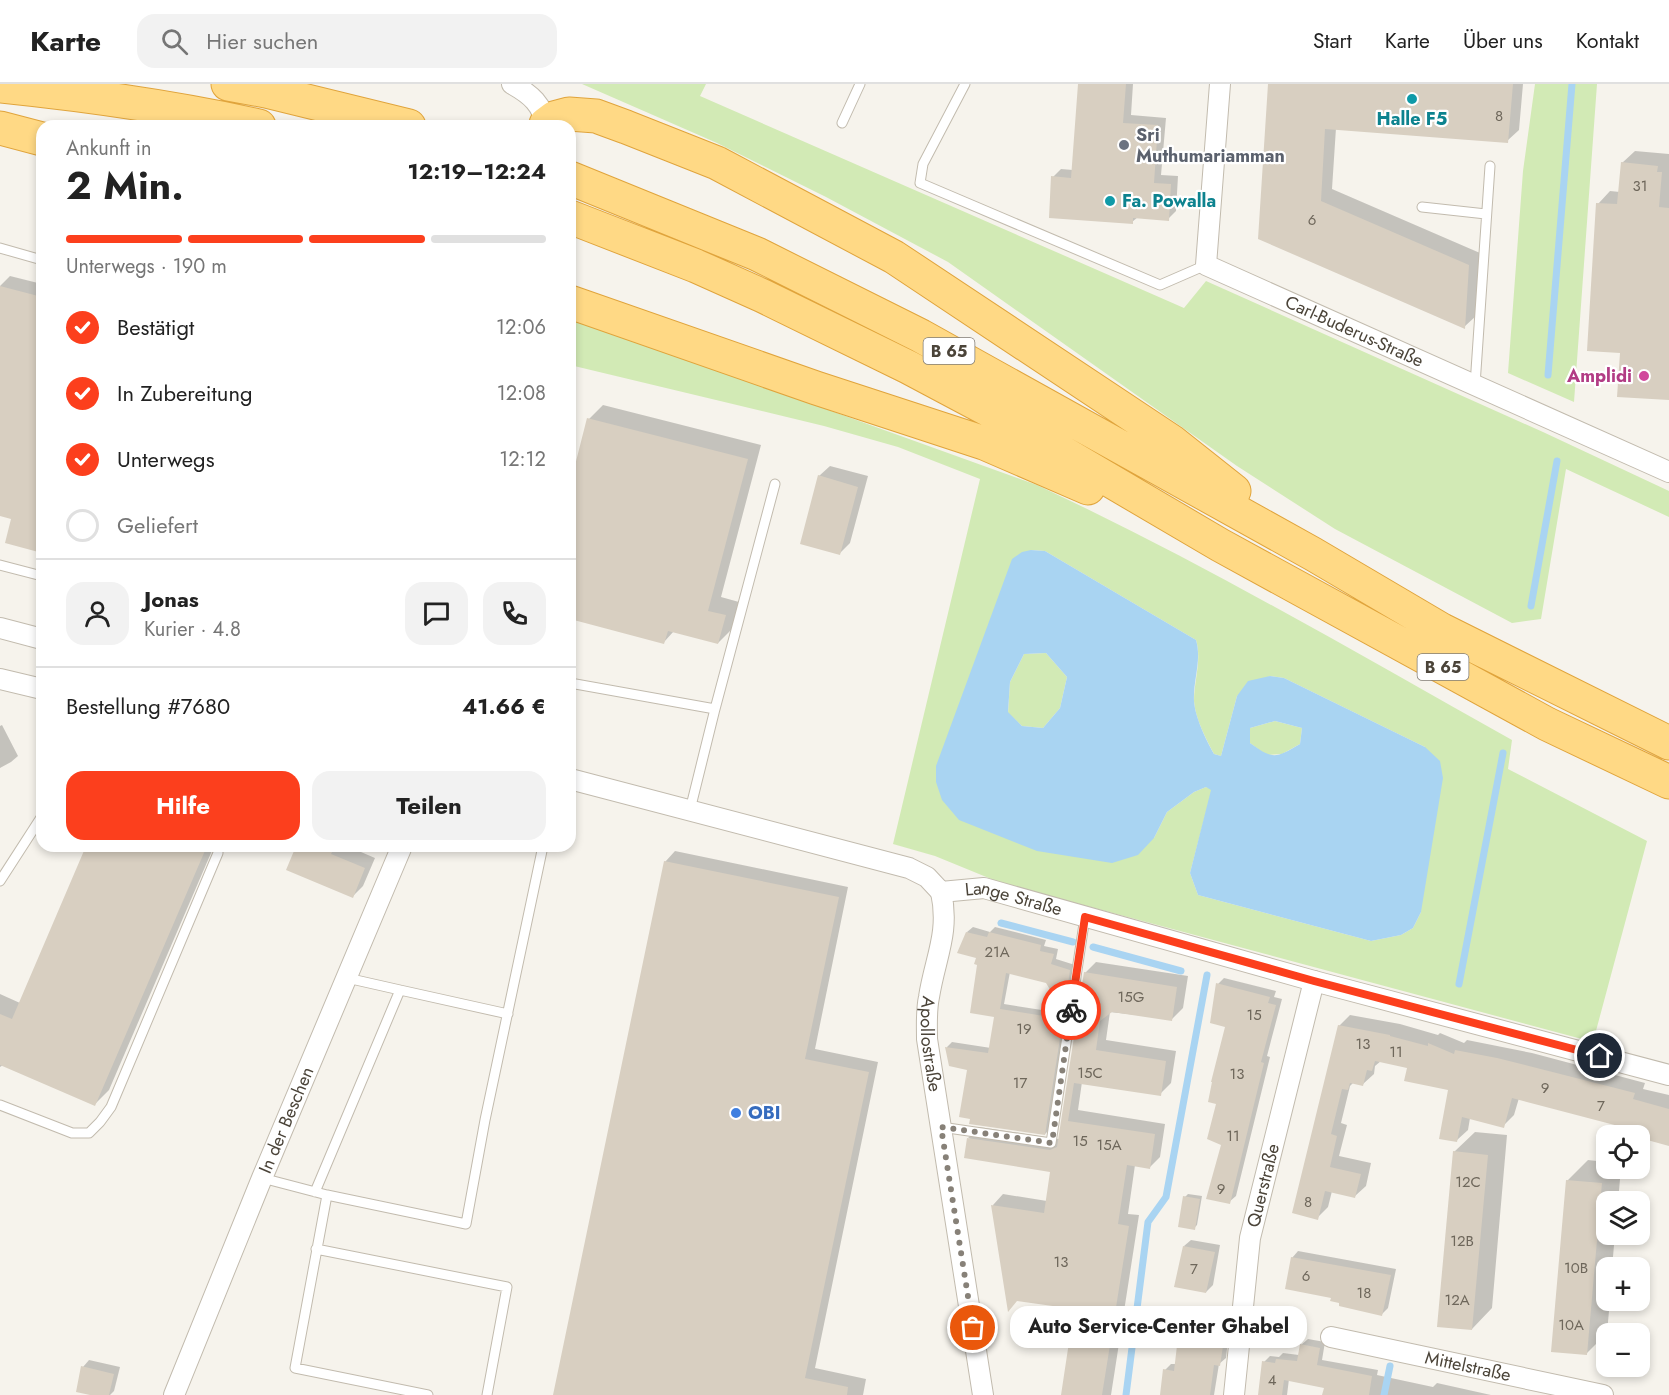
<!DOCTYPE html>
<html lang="de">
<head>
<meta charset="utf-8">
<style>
	:root { --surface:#fff; --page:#f2f2f2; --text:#222; --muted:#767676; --line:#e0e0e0; --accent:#fc3f1d }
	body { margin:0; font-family:Jost,sans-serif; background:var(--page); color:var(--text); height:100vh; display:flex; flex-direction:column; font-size:22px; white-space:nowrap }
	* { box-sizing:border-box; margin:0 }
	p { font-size:20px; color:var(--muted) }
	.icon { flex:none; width:33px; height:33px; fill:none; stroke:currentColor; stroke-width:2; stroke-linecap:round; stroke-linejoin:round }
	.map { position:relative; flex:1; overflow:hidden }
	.panel { position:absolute; left:36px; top:36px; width:540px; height:732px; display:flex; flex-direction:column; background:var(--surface); border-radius:18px; box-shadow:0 3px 9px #0003 }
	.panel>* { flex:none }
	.controls { position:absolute; left:1596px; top:1041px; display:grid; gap:12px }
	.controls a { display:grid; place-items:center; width:54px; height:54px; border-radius:12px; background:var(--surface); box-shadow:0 3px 9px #0003; font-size:30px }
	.pin { position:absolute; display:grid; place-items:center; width:51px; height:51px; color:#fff; margin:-26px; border:3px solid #fff; border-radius:50%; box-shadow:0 2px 6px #0007 }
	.courier { position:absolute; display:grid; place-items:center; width:60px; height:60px; margin:-30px; border:4px solid #fc3f1d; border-radius:50%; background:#fff; color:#222; box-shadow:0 2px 8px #0007 }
	.bubble { position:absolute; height:42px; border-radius:18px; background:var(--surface); box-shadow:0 3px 9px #0003; font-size:20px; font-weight:700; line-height:42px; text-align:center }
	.overview em { font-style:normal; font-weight:700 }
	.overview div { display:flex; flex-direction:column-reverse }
	.overview { display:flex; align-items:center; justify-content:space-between; height:102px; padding:0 30px }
	h1 { font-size:39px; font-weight:700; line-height:45px }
	.bar { display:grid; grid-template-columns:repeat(4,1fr); gap:9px 6px; align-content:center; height:72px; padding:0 30px }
	.bar i { height:8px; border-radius:4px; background:var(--line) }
	.bar .selected { background:var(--accent) }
	.bar p { grid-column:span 4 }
	.line { display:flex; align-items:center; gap:15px; padding:0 30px; border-top:2px solid var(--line) }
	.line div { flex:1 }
	.round { display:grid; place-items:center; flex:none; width:63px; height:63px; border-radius:18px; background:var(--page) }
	ol { padding:0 30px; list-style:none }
	li { display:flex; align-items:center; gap:18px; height:66px }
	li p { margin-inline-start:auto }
	li .icon { padding:6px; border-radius:50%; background:var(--accent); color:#fff; stroke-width:4 }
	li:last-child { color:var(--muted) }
	li i { width:33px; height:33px; border:3px solid var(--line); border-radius:50% }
	.button { display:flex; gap:12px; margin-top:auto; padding:12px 30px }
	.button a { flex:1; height:69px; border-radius:18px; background:var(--accent); color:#fff; font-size:24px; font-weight:700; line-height:69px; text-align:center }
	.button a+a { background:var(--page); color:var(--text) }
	header { display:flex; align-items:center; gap:36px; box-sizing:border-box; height:84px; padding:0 30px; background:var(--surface); border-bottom:2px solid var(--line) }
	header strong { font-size:28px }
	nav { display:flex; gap:33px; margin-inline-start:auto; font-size:21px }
	.search { width:420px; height:54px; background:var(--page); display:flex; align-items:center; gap:15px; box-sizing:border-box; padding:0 21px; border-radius:18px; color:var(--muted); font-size:22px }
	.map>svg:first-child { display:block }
	.green { fill:#d2eab5; fill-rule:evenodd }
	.water { fill:#a9d4f2; fill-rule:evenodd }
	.shadow { fill:#0003 }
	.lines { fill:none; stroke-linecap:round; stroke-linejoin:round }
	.stream { stroke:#a9d4f2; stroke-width:7 }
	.building { fill:#d8cfc1 }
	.service-casing { stroke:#c2bbae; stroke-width:11 }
	.minor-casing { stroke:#c2bbae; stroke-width:22 }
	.trunk-casing { stroke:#e0a43c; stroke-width:35 }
	.service { stroke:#fff; stroke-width:9 }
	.minor { stroke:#fff; stroke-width:20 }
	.trunk { stroke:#ffd985; stroke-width:33 }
	.done { stroke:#878178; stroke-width:6; stroke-dasharray:0 10.8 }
	.route { stroke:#fc3f1d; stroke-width:8 }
	.culture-dot { fill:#0f9aa8; stroke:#fff; stroke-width:2 }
	.worship-dot { fill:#6b7280; stroke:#fff; stroke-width:2 }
	.hotel-dot { fill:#d1479c; stroke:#fff; stroke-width:2 }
	.shop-dot { fill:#3f7fe0; stroke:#fff; stroke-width:2 }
	.labels { text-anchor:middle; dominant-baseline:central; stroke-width:4.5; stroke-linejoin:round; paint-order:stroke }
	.number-label { font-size:15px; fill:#6e675b }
	.shield { fill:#fff; stroke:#817c74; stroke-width:1.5 }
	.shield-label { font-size:16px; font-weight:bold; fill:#4b4439 }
	.culture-label { font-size:18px; font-weight:bold; fill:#0d838f; stroke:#fff }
	.worship-label { font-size:18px; font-weight:bold; fill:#5b616d; stroke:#fff; text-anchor:start }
	.street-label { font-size:18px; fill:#4b4439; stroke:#fff }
	.hotel-label { font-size:18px; font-weight:bold; fill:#b23c85; stroke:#fff; text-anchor:end }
	.shop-label { font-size:18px; font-weight:bold; fill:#366cbe; stroke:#fff; text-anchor:start }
</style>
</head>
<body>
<header>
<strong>Karte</strong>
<div class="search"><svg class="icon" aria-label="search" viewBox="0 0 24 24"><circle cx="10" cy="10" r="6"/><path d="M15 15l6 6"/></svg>Hier suchen</div>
<nav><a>Start</a><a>Karte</a><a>Über uns</a><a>Kontakt</a></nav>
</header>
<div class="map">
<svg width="1669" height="1311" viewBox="0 0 1669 1311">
	<rect width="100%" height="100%" fill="#f6f3ec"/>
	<path class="green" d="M582 0H706L700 12 1184 224 1206 197 1543 348 1669 407V433L1566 385 1541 535 1512 539 1335 445 1237 382 948 178 826 113 717 59Z
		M1535 0H1597L1574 318 1508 289 1523 87Z
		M570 233 1037 401C1200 477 1355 568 1512 656L1508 685 1647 757 1593 958 1001 799 935 772 893 760 980 395 898 363 824 342 570 281ZM1031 466 1045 467 1196 556C1202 576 1194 596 1194 617 1195 634 1206 655 1214 670L1221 672 1237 612 1270 592 1284 594 1425 663 1421 828 1413 844 1401 851 1371 857 1198 811 1190 789 1212 705 1206 703 1194 708 1167 728 1154 754 936 698Z
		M1046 569 1067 593 1060 624 1043 644 1022 642 1008 629 1010 598 1024 570Z
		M1275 637 1302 644 1300 660 1282 670 1266 671 1250 659V644Z"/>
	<path class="water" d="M1031 466 1045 467 1196 556C1202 576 1193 596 1194 617 1195 633 1206 656 1214 670L1221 672 1237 612 1248 597 1270 592 1284 594 1425 663 1440 677 1443 694 1421 828 1413 844 1401 851 1371 857 1198 811 1190 789 1211 706 1206 703 1194 708 1167 728 1154 754 1138 771 1112 779 1037 767 959 736 942 716 936 698V682L1012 475 1022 468ZM1046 569 1067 593 1060 624 1043 644 1022 642 1008 628 1010 598 1024 570ZM1275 637 1302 644 1300 660C1276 674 1273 676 1250 659V644Z"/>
	<path class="shadow" d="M1079 0H1133L1131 31 1166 34 1161 91 1178 92 1176 127 1168 135 1138 133 1132 138 1053 93 1061 85 1073 86Z
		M1270 0H1523L1519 46 1507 57 1336 44 1332 105 1480 169 1476 232 1464 243 1259 154Z
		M1635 67 1669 70V315L1622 267 1598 120 1610 107 1620 108 1622 79Z
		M10 192 42 200V467L13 434 0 430V202Z
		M603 321 761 361 721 513 739 518 732 545 718 559 674 547 664 558 570 534V407L589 335Z
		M830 382 868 392 850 459 840 469 819 392Z
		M2 641 18 672 11 678 0 684V642Z
		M88 762H214L109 1006 95 1020 3 981 0 983V910L20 919Z
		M297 762H347L375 774 363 802 353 812Z
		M675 767 848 803 815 965 878 978 815 1284 866 1295 863 1311H554L665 778Z
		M973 843 990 848 995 843 1046 856 1044 862 1058 865 1056 875 1075 881 1068 922 1064 926 1047 898 1010 888 1004 920 1067 930 1050 1045 1045 1050 968 984 950 981 947 963 952 958 991 964 996 931 977 873 967 848Z
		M1096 878 1188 892 1183 924 1172 935 1110 928 1106 956 1176 967 1171 999 1160 1010 1082 998 1078 1026 1165 1040 1160 1073 1149 1084 1135 1081 1128 1130 1139 1131 1111 1311H1062L1076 1224 1018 1215 1009 1225 993 1121 1003 1110 1047 1117 1052 1086 968 1054 979 1043 1059 1055 1085 889Z
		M1224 894 1276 907 1274 913 1282 915 1267 972 1270 973 1236 1112 1229 1118 1218 1019 1226 942 1218 900Z
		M1350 931 1400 940 1438 951 1440 949 1464 959 1467 956 1532 969 1645 999 1643 1005 1669 1011V1061L1626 1049 1628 1043 1519 1014 1514 1031 1503 1042 1470 1034 1468 1046 1457 1056 1449 1005 1409 983 1381 977 1375 982 1374 990 1363 1000 1354 998 1350 1002 1341 1039 1347 1041 1339 1072 1371 1079 1366 1102 1355 1112 1332 1107 1328 1123 1317 1134 1339 942Z
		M1475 1048 1507 1051 1492 1224 1472 1245 1454 1068Z
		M1588 1076 1606 1078V1084H1621L1618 1118H1606V1150H1615L1612 1184H1606V1216H1610L1607 1249 1586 1270 1567 1097Z
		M1188 1110 1202 1112 1197 1141 1194 1144 1185 1113Z
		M1191 1156 1220 1161 1213 1201 1206 1208 1184 1162Z
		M1298 1167 1396 1185 1388 1224 1382 1230 1341 1218 1332 1213 1292 1174Z
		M1187 1231 1224 1235 1222 1256H1228L1226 1274 1219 1280 1214 1311H1161L1165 1286 1171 1280H1176L1181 1237Z
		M1308 1255 1325 1258 1322 1276 1378 1286 1377 1291 1433 1303 1437 1299 1491 1311H1324L1325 1303 1289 1295 1287 1311H1260L1264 1278 1270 1272 1279 1273 1283 1269 1299 1271 1301 1261Z
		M89 1276 120 1283 114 1307 110 1311H97L83 1283Z"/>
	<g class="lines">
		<path class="stream" d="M1548 291 1572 0
			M1531 522 1557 377
			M1001 839 1073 858
			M1093 863 1181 887
			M1459 900 1503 669
			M1126 1311 1148 1138 1166 1113 1207 891
			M1384 1311 1390 1282"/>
	</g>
	<path class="building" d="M1078 0H1126L1123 39 1158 41 1154 99 1171 100 1169 137 1133 134V140L1049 134 1051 92 1071 94Z
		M1268 0H1513L1508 59 1325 45 1321 117 1469 181 1465 245 1258 155Z
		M1621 78 1658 82 1657 88H1662L1659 123 1669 124V316L1617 313 1620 269 1587 267 1596 119 1617 120Z
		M0 202 42 213V469L5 459 11 435 0 432Z
		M587 334 748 375 708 527 726 531 718 560 668 547 664 560 570 535V401Z
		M818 391 858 403 840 471 800 460Z
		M86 762H207L95 1022 0 981V930L12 935Z
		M296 762H335L331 770 365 784 353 814 286 786Z
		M664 777 839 813 805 975 869 988 805 1294 848 1303 847 1311H553Z
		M966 848 987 853 989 848 1041 861 1040 867 1054 870 1051 880 1070 886 1064 929 1046 899 1006 889 1000 925 1063 935 1045 1051 969 1040 970 1035 959 1033 967 986 949 982 945 963 988 969 994 933 970 929 977 881 974 880 976 874 957 869Z
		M1084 888 1177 903 1172 937 1112 928 1100 937 1096 966 1166 977 1161 1012 1074 999 1068 1037 1155 1050 1150 1085 1127 1081 1118 1140 1129 1142 1102 1311H1061L1074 1225 1017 1217 1008 1228 991 1121 1044 1129 1050 1088 964 1074 967 1054 1050 1066 1057 1063Z
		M1216 899 1270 913 1268 919 1276 921 1261 978 1264 979 1230 1120 1206 1115 1221 1061 1207 1055 1216 1020 1208 1018 1212 998H1211L1225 943 1210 939Z
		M1338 941 1390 951V952L1428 962V959L1454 970 1455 966 1497 974 1635 1009 1633 1015 1669 1025V1062L1640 1054V1052L1624 1050 1626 1044 1512 1014 1504 1044 1462 1033 1457 1058 1439 1055 1448 1006 1404 997 1407 984 1375 977 1372 987 1367 986 1363 1002 1350 999 1348 1006 1342 1005 1331 1050 1337 1052 1330 1083 1361 1090 1355 1114 1325 1107 1318 1136 1292 1129Z
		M1453 1067 1488 1071 1472 1246 1437 1243Z
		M1566 1096 1602 1099 1587 1271 1551 1268Z
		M1183 1112 1200 1115 1195 1146 1178 1143Z
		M1183 1162 1215 1168 1206 1209 1174 1203Z
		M1291 1173 1391 1191 1382 1232 1339 1222V1219L1330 1217 1331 1214 1285 1205Z
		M1180 1236 1219 1241 1216 1262H1223L1220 1282 1214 1281 1210 1311H1160L1163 1285 1174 1287Z
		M1300 1260 1320 1264 1317 1281 1372 1292 1369 1311H1322L1324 1304 1284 1296 1282 1311H1258L1262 1277 1275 1279 1276 1275 1297 1277Z
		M81 1282 114 1290 109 1311H90L76 1308Z"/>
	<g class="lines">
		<g class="service-casing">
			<path id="service" d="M965 0 923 80 920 99 1160 201 1206 181
				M842 39 860 0
				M1422 123 1486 130
				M0 164 42 176
				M1475 301 1490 82
				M0 481 42 492
				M570 599 715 625 690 726
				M715 625 775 400
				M0 797 42 732
				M347 894 400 906
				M0 1021 72 1049H89L100 1038 111 1023 218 769V762
				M941 1043 1051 1059 1085 833
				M262 1094 327 1111 466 1140 485 1036 543 762
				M315 1108 400 906 508 930
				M327 1111 295 1284 428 1311
				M316 1165 507 1203 487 1311"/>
		</g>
		<g class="minor-casing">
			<g id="minor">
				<path d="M512 0C530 10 544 21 545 42"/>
				<path id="s1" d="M1220 0 1206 181 1669 388"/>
				<path d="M0 544 42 555"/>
				<path d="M0 595 42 605"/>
				<path id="s2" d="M570 695 909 784 927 793 941 808 984 804 1314 897 1669 991"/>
				<path id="s3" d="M941 808C950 849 935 874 929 913 926 927 927 940 927 955L983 1311"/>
				<path id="s4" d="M1331 1253 1603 1311"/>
				<path id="s5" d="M174 1311 262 1094 402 762"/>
				<path id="s6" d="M1234 1311 1250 1154 1314 897"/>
			</g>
		</g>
		<g class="trunk-casing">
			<path id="trunk" d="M228 0 266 7 409 42
				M0 2C87 11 174 23 259 42
				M546 40 554 34 569 30 596 32 626 43 717 79 894 173 1171 357 1234 407
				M0 44 42 55
				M570 94 757 170 921 252 1313 470 1442 546 1669 659
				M570 133 696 182 763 212 908 283 1002 333 1220 461 1547 640 1669 698
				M570 218 816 304 984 359 1088 404"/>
		</g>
		<use href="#service" class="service"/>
		<use href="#minor" class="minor"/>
		<use href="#trunk" class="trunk"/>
	</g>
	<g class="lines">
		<path class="done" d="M973 1244 941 1043 1052 1059 1071 926"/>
		<path class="route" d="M1071 926 1085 833 1314 897 1600 972"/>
	</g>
	<g class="culture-dot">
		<circle cx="1412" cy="15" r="6"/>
		<circle cx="1110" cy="117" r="6"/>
	</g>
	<circle class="worship-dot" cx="1124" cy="61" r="6"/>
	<circle class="hotel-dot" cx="1644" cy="292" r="6"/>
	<circle class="shop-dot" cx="736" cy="1029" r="6"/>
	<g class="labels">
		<g class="number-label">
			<text x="1499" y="32">8</text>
			<text x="1640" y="102">31</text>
			<text x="1312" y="136">6</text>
			<text x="997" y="868">21A</text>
			<text x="1131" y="913">15G</text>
			<text x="1254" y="931">15</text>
			<text x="1024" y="945">19</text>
			<text x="1363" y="960">13</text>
			<text x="1396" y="968">11</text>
			<text x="1090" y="989">15C</text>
			<text x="1237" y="990">13</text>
			<text x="1020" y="999">17</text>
			<text x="1545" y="1004">9</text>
			<text x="1601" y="1022">7</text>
			<text x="1233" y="1052">11</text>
			<text x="1080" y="1057">15</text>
			<text x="1109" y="1061">15A</text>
			<text x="1468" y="1098">12C</text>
			<text x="1221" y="1105">9</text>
			<text x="1308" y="1118">8</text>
			<text x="1462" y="1157">12B</text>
			<text x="1061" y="1178">13</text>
			<text x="1576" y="1184">10B</text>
			<text x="1194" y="1185">7</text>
			<text x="1306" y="1192">6</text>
			<text x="1364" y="1209">18</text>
			<text x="1457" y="1216">12A</text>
			<text x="1571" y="1241">10A</text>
			<text x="1272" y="1296">4</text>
		</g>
		<g class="shield">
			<rect x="923.5" y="254" width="51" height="26" rx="4.5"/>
			<rect x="1417.5" y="570" width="51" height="26" rx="4.5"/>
		</g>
		<g class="shield-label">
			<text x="949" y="267">B 65</text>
			<text x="1443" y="583">B 65</text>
		</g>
		<g class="culture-label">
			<text x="1412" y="35">Halle F5</text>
			<text x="1122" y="117" text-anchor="start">Fa. Powalla</text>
		</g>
		<g class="worship-label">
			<text x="1136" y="51">Sri<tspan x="1136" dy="21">Muthumariamman</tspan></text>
		</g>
		<g class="street-label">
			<text stroke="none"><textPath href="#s1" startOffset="344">Carl-Buderus-Straße</textPath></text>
			<text stroke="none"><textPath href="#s2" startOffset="465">Lange Straße</textPath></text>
			<text stroke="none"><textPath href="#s3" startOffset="154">Apollostraße</textPath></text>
			<text stroke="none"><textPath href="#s5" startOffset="297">In der Beschen</textPath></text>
			<text stroke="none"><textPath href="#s6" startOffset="212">Querstraße</textPath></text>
			<text stroke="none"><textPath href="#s4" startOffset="140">Mittelstraße</textPath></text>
		</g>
		<g class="hotel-label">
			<text x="1632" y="292">Amplidi</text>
		</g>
		<g class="shop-label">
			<text x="748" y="1029">OBI</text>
		</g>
	</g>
</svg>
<div class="controls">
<a><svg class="icon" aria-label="locate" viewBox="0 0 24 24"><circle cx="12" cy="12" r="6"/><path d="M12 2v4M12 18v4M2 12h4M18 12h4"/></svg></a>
<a><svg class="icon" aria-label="layers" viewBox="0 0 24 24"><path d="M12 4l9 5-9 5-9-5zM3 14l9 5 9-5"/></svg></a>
<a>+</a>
<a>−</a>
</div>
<div class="pin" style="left:973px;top:1244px;background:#ea580c"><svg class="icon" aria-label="bag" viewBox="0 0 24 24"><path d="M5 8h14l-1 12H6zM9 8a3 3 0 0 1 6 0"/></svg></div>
<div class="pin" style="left:1600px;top:972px;background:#1f2937"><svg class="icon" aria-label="home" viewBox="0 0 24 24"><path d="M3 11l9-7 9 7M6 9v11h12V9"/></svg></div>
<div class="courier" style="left:1071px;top:926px"><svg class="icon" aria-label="bike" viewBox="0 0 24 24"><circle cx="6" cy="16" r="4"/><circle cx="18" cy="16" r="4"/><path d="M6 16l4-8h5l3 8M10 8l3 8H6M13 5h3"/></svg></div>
<div class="bubble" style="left:1010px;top:1222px;width:297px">Auto Service-Center Ghabel</div>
<section class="panel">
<div class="overview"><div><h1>2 Min.</h1><p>Ankunft in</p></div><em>12:19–12:24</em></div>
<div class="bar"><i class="selected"></i><i class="selected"></i><i class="selected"></i><i></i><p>Unterwegs · 190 m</p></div>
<ol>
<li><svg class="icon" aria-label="check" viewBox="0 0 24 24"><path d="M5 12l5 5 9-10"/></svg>Bestätigt<p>12:06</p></li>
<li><svg class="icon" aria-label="check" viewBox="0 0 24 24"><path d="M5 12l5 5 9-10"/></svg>In Zubereitung<p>12:08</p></li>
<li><svg class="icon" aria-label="check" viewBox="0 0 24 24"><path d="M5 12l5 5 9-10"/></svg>Unterwegs<p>12:12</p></li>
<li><i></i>Geliefert</li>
</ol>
<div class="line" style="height:108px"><a class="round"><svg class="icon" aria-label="person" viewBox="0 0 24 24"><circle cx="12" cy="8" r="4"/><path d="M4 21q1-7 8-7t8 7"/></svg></a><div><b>Jonas</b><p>Kurier · 4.8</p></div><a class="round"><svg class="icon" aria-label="chat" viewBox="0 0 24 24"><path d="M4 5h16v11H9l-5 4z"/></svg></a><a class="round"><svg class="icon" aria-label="phone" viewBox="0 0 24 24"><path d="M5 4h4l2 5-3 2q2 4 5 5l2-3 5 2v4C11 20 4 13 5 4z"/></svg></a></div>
<div class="line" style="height:78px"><div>Bestellung #7680</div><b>41.66 €</b></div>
<div class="button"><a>Hilfe</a><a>Teilen</a></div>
</section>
</div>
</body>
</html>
